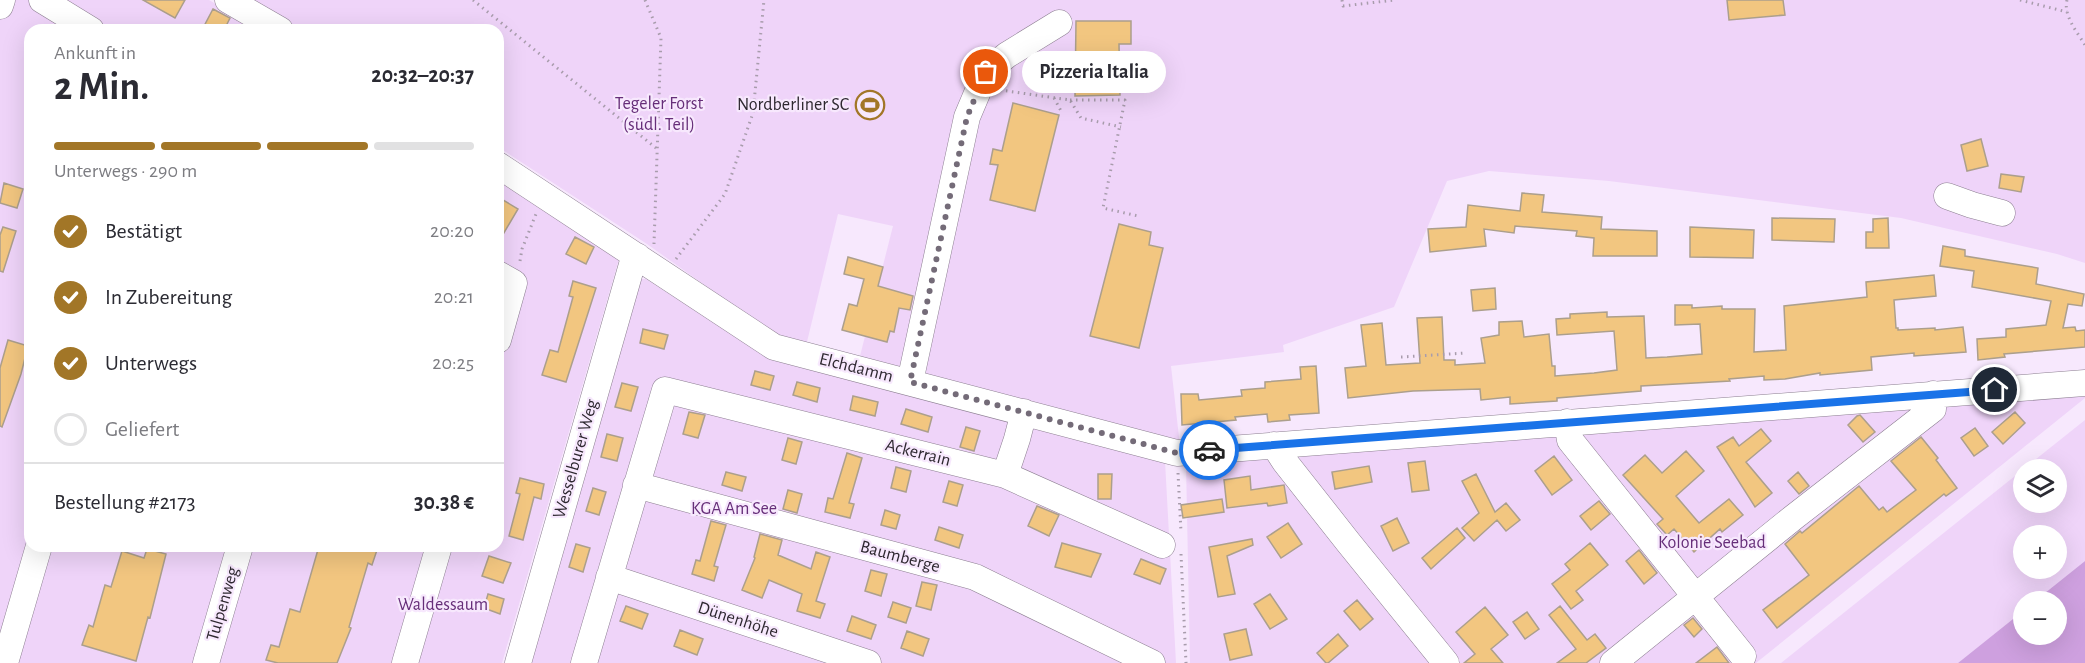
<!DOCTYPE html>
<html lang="de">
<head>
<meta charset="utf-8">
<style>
	:root { --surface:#fff; --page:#f2f2f3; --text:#2b2b33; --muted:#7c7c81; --line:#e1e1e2; --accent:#a27627 }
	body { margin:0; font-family:"Alegreya Sans",sans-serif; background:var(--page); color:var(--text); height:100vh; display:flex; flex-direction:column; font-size:22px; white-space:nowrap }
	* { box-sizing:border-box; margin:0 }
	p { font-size:20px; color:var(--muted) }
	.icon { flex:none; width:33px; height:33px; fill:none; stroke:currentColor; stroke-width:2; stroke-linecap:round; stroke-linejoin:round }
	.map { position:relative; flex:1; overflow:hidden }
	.side { position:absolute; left:24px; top:24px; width:480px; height:528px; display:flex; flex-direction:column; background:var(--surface); border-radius:18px; box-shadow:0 6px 24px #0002 }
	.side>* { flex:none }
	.fabs { position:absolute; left:2013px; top:459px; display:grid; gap:12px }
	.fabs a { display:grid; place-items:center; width:54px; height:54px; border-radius:50%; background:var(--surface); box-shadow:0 6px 24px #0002; font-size:30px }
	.pin { position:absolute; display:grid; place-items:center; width:51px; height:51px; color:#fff; margin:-26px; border:3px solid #fff; border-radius:50%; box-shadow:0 2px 6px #0007 }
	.courier { position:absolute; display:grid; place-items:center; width:60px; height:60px; margin:-30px; border:4px solid #1a73e8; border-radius:50%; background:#fff; color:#222; box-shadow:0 2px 8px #0007 }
	.bubble { position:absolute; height:42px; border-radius:21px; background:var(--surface); box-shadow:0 6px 24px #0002; font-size:20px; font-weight:700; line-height:42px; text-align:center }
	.headline em { font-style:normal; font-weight:700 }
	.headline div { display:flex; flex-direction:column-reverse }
	.headline { display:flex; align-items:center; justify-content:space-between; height:102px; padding:0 30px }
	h1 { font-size:39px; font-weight:700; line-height:45px }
	.bar { display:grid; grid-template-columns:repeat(4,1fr); gap:9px 6px; align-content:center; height:72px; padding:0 30px }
	.bar i { height:8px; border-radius:4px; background:var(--line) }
	.bar .on { background:var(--accent) }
	.bar p { grid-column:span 4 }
	.line { display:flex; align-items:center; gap:15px; padding:0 30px; border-top:2px solid var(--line) }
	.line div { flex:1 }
	ol { padding:0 30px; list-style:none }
	li { display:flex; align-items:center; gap:18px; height:66px }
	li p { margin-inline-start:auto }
	li .icon { padding:6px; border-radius:50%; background:var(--accent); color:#fff; stroke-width:4 }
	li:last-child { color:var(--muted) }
	li i { width:33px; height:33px; border:3px solid var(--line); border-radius:50% }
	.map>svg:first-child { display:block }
	.green { fill:#efd4f9; fill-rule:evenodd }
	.water { fill:#cea0df }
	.building { fill:#f2c680; stroke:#ac9f8c; stroke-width:1.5 }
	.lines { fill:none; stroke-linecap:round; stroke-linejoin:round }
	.minor-casing { stroke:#8c7f91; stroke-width:27 }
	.path { stroke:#a89cac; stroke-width:3; stroke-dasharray:1.5 4.5; stroke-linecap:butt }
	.minor { stroke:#fff; stroke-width:26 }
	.done { stroke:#746b78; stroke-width:6; stroke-dasharray:0 10.8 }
	.route { stroke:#1a73e8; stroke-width:8 }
	.labels { text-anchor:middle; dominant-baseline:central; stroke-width:4.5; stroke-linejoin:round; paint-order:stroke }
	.park-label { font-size:18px; fill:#662e79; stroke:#f7e8fd }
	.poi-label { font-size:18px; fill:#2e2830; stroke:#f7e8fd; text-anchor:end }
	.street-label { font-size:18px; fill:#2e2830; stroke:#f7e8fd }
</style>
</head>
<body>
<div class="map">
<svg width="2085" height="663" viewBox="0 0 2085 663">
	<rect width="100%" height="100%" fill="#f7e8fd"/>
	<path class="green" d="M0 0H209L260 30H30V546H498V175L619 259 502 663H0Z
		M252 0H2085V263L2057 254 1901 218 1609 181 1489 171 1447 181 1394 307 1283 345 1284 352 1171 366 1180 446 859 360 893 226 838 214 806 346 775 335 647 244 498 147V30H302Z
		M639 279H646L771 360 1165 461 1176 663H530Z
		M2085 396V398L1756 663H1190L1186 464Z
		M2085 420V561L2035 601 2024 602 2023 611 1958 663H1781ZM2024 470H2056V502H2024ZM2024 536H2056V568H2024Z"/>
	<path class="water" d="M2085 561V663H1958L2023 611 2024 634H2056V602L2035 601Z"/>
	<path class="building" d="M143 0H185L175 18Z
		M1727 0H1783L1785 15 1729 20Z
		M213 9 230 18 224 30H202Z
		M1076 21H1131V44H1119L1120 95 1075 96Z
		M1013 103 1059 115 1035 211 990 200 998 165 990 164 993 149 1002 151Z
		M1981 139 1988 166 1967 171 1961 145Z
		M2001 174 2024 177 2021 192 1999 188Z
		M4 183 23 189 17 208 0 203Z
		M1522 193 1544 195 1542 212 1602 217 1601 229 1657 231V256H1593L1594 238 1576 236 1577 231 1515 226 1514 233 1484 229 1486 246 1430 252 1428 229 1466 227 1468 205 1520 211Z
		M498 197 518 209 498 243Z
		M1772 218 1835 219 1834 242 1772 240Z
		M1888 218 1889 248H1866V232H1873V219Z
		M1119 224 1151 232 1149 245 1163 248 1139 348 1090 336Z
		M3 227 16 231 3 272 0 271V235Z
		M1690 227 1754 230 1753 258 1690 257Z
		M575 237 594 247 586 264 566 254Z
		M1943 246 1965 250V256L2038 268 2036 284 2084 294 2082 306 2068 304 2063 328 2075 327 2076 331 2085 330V347L2004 354 2005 357 1978 360 1977 339 2006 337V329L2046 325 2051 301 1972 287 1974 271 1940 266Z
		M848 257 883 267 878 286 913 296 910 310 899 308 894 332 890 331 887 342 842 330 849 304 857 306 864 279 844 274Z
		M1934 275 1936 296 1894 300 1896 328H1898V330L1935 328V330L1963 327 1966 352 1914 356V353L1871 357 1872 370 1820 375V373L1785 379 1764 380V376L1729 379 1730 381 1641 386V391L1557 398V401L1510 404V397L1481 400 1480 389 1413 391 1348 398 1345 368 1366 366 1361 325 1382 323 1386 365 1420 363 1417 318 1442 317 1444 360H1455V365L1485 363 1481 338 1499 335V322L1522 321 1524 337 1549 334 1552 366H1555V376L1594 373 1617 370 1614 331 1557 335 1556 319 1570 318V314L1607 312V317L1644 316 1646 358 1667 357 1702 354 1700 324 1675 325V305H1692V308L1722 306V309H1755L1754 352 1786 350 1784 306 1867 297 1866 282Z
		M573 281 596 288 566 382 542 375 550 350 558 352 573 297 569 296Z
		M1495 288 1496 309 1473 311 1471 290Z
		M643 329 668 335 664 349 640 343Z
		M8 340 28 346 21 374 2 427 0 426V368Z
		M1316 366 1319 413 1289 415 1290 420 1268 422 1267 414 1235 417 1236 420 1182 425 1181 394H1198L1199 400 1242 396 1241 390 1265 388V382L1301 379 1300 367Z
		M755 371 774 376 770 390 751 385Z
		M797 382 820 388 817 402 793 395Z
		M622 383 638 387 631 411 615 407Z
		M853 396 878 402 875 416 850 410Z
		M906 409 932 417 928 432 901 424Z
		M689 412 705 415 698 438 683 434Z
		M2015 412 2025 423 2003 444 1992 432Z
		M1860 415 1875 432 1863 442 1848 425 1857 416Z
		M966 427 980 431 974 451 960 447Z
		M1975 428 1988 446 1974 456 1961 438Z
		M1761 429 1771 441 1746 462 1772 493 1755 507 1717 447 1733 437 1739 446Z
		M607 434 623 438 617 461 601 457Z
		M1921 437 1938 458 1936 460 1957 488 1946 496 1944 494 1777 628 1763 610 1809 575 1785 544 1800 531 1802 533 1859 486 1879 510 1883 507 1887 512 1916 490 1891 461Z
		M788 438 802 442 796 464 782 460Z
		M1686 451 1704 471 1676 496 1699 523 1729 499 1743 515 1722 532 1720 529 1694 552 1674 529 1667 535 1657 524 1663 519 1623 475 1645 455 1662 473Z
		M847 453 862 458 849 503 854 504 850 518 825 512 828 498 833 499Z
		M1554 456 1572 480 1552 495 1535 471Z
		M1425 461 1429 490 1412 492 1408 463Z
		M1369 466 1372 482 1335 489 1332 472Z
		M896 467 911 471 906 492 891 488Z
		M726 472 746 477 742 491 722 485Z
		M1798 472 1809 486 1799 494 1788 481Z
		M1098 474H1112L1111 499H1098Z
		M1476 474 1495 512 1506 503 1520 520 1506 531 1497 520 1474 541 1462 528 1479 513 1462 481Z
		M1250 476 1251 490 1284 485 1287 503 1268 506 1267 503 1227 508 1224 480Z
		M520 478 544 484 541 499 534 497 523 540 509 536 520 494 516 493Z
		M949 481 963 485 957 506 943 502Z
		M593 488 606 492 599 515 586 511Z
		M788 490 802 494 797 513 783 509Z
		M1222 499 1224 512 1183 518 1181 505Z
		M1599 501 1610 514 1591 530 1580 516Z
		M1037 506 1059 515 1049 536 1028 526Z
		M885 510 900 515 896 529 881 525Z
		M1397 518 1409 543 1393 551 1381 526Z
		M711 521 726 525 714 566 718 567 714 581 692 574 696 560 700 561Z
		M1288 523 1302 544 1281 558 1267 537Z
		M939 527 963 535 959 548 935 540Z
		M1457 528 1465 538 1431 569 1422 558Z
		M760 534 782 540 778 555 811 569 816 552 830 557 816 601 825 604 820 618 797 611 802 594 769 580 762 598 742 590 755 558 754 557Z
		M1252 539 1253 545 1227 556 1235 594 1218 597 1209 547Z
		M1062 543 1101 554 1091 577 1055 567Z
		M1590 543 1608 565 1576 591 1583 600 1571 609 1552 584 1570 570 1565 564Z
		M576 544 590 548 583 572 569 567Z
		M319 546H366L377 550 372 565 368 563 349 627 351 628 337 663H278L266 660 271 645 279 647 290 609 300 612Z
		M147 549 166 554 150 618 148 617 136 661 82 645 89 625 93 627 105 585 111 587 122 551 144 558Z
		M1639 550 1657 573 1644 584 1626 561Z
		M489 556 511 563 503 583 482 576Z
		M1141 559 1166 569 1160 584 1134 574Z
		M871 570 887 574 881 596 865 591Z
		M922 582 937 585 931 610 916 606Z
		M488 594 504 599 500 614 484 608Z
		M1270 594 1287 619 1270 629 1254 604Z
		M1357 600 1373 619 1360 630 1344 611Z
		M893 602 911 608 906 623 888 617Z
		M626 606 648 614 642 629 620 621Z
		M1560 606 1587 640 1595 634 1606 648 1586 663H1557L1576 649 1549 615Z
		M1485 607 1508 635 1491 649 1503 663H1464L1475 654 1456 632Z
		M1527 612 1539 629 1525 639 1513 622Z
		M852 616 876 625 871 639 847 631Z
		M1693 618 1702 629 1694 637 1684 625Z
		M1246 629 1252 655 1230 660 1224 634Z
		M680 630 703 639 697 655 674 646Z
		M907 631 929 639 923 656 901 648Z
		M1338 634 1348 646 1328 663H1326L1317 653Z
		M1717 647 1729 663H1696Z"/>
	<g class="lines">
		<g class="minor-casing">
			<path id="minor" d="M42 0 91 30
				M228 0 280 30
				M0 6 2 0
				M498 165 774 347 1177 453 2085 383
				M1947 196 1972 205 2002 213
				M498 274 514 283 498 340
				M910 382 967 117 986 72 1007 55 1059 23
				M1567 422 1570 440 1743 656
				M1274 445 1285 462 1348 542 1446 663
				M1005 475 1017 439 1024 412
				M636 485 975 577 1152 663
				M609 577 868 663
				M5 663 39 546
				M206 663 240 546
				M405 663 439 546
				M518 663 633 261 637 256
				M584 663 665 390 1005 475 1162 545
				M1613 663 1794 517 1933 409V394"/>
		</g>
		<path class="path" d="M473 0 656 148
			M645 0 661 38 654 244
			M1342 0 1343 6 1395 0
			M2020 0 2067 12
			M2067 0C2063 15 2077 32 2085 45
			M1000 90 1070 100 1081 118 1121 127
			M1054 98 1061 111
			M1070 100H1125L1103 208 1138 216
			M676 259 725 194 753 113 764 0
			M520 261 522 249 536 214
			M1401 357 1466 353
			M1178 473 1181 532
			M1181 554 1186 663"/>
		<use href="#minor" class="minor"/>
	</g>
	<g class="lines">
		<path class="done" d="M986 72 967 117 910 382 1177 453 1209 450"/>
		<path class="route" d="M1209 450 1995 390"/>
	</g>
	<defs>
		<g id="stadium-ring" transform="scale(1.5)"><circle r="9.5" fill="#f7e8fd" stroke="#a27627" stroke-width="1.5"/><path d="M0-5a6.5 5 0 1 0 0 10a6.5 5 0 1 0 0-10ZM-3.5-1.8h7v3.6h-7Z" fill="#a27627"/></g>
	</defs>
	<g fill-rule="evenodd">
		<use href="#stadium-ring" x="870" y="105"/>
	</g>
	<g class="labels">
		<g class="park-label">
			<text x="659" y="104">Tegeler Forst<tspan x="659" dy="21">(südl. Teil)</tspan></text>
			<text x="734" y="509">KGA Am See</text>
			<text x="1712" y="543">Kolonie Seebad</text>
			<text x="443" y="605">Waldessaum</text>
		</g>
		<g class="poi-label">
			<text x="849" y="105">Nordberliner SC</text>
		</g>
		<g class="street-label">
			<text transform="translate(856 368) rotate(14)">Elchdamm</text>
			<text transform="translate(918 453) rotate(14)">Ackerrain</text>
			<text transform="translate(576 459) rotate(-74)">Wesselburer Weg</text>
			<text transform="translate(900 557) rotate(15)">Baumberge</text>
			<text transform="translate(223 604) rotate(-74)">Tulpenweg</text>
			<text transform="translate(738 620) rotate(18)">Dünenhöhe</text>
		</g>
	</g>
</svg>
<div class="fabs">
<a><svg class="icon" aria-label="layers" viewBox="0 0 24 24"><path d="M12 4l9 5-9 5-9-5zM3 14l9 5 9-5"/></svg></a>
<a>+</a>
<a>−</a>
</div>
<div class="pin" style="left:986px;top:72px;background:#ea580c"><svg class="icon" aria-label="bag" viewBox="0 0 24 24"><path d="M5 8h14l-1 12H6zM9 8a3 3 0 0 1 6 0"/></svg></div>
<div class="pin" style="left:1995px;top:390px;background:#1f2937"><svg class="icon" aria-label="home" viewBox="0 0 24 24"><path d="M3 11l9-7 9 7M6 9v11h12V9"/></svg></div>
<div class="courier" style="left:1209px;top:450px"><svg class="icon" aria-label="car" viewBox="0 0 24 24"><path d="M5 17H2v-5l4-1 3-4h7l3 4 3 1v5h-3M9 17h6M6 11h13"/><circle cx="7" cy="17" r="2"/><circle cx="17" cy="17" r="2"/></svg></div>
<div class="bubble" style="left:1022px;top:51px;width:144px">Pizzeria Italia</div>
<section class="side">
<div class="headline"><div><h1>2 Min.</h1><p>Ankunft in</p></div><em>20:32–20:37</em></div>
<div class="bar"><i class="on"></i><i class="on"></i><i class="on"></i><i></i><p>Unterwegs · 290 m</p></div>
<ol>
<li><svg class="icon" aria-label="check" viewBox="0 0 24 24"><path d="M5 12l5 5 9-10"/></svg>Bestätigt<p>20:20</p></li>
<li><svg class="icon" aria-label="check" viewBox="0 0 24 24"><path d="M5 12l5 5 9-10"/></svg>In Zubereitung<p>20:21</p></li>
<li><svg class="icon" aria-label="check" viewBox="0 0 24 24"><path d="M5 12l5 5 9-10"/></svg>Unterwegs<p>20:25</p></li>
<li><i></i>Geliefert</li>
</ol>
<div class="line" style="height:78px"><div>Bestellung #2173</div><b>30.38 €</b></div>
</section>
</div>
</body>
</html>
